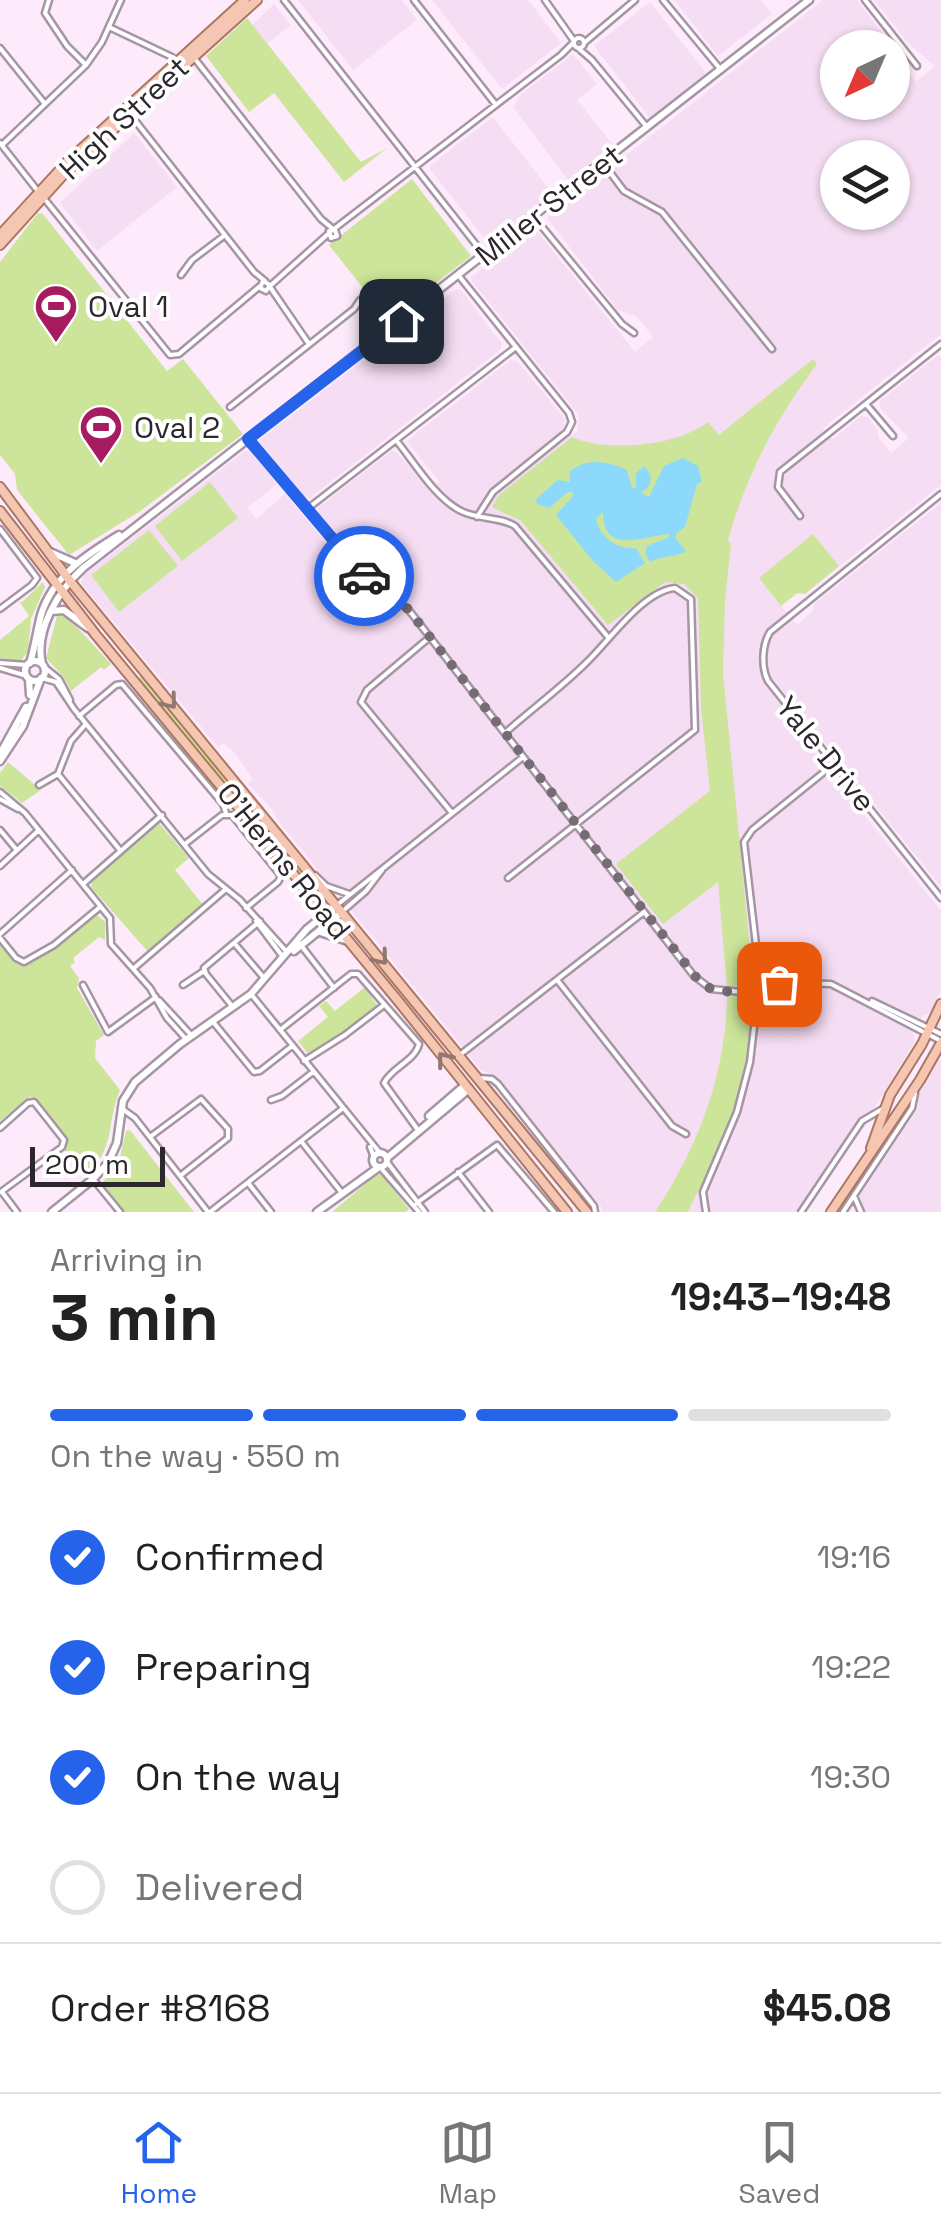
<!DOCTYPE html>
<html lang="en">
<head>
<meta charset="utf-8">
<style>
	:root { --surface:#fff; --page:#f6f6f6; --text:#222; --muted:#767676; --line:#e0e0e0; --accent:#2563eb }
	body { margin:0; font-family:"Space Grotesk",sans-serif; background:var(--page); color:var(--text); height:100vh; display:flex; flex-direction:column; font-size:38px; white-space:nowrap }
	* { box-sizing:border-box; margin:0 }
	p { font-size:32px; color:var(--muted) }
	.icon { flex:none; width:55px; height:55px; fill:none; stroke:currentColor; stroke-width:2; stroke-linecap:round; stroke-linejoin:round }
	.map { position:relative; height:1212px; overflow:hidden }
	.drawer { display:flex; flex-direction:column; background:var(--surface); flex:1 }
	.drawer>* { flex:none }
	.needle { width:65px; rotate:224deg }
	.controls { position:absolute; left:820px; top:30px; display:grid; gap:20px }
	.controls a { display:grid; place-items:center; width:90px; height:90px; border-radius:50%; background:var(--surface); box-shadow:0 2px 8px #0004; font-size:50px }
	.scale { position:absolute; left:30px; bottom:25px; width:135px; box-sizing:border-box; padding-left:10px; border:5px solid #2d272d; border-top:0; font-size:28px; line-height:35px; white-space:nowrap; color:#2d272d; -webkit-text-stroke:8px #fff; paint-order:stroke }
	.pin { position:absolute; display:grid; place-items:center; width:85px; height:85px; color:#fff; margin:-42px; border-radius:20px; box-shadow:0 5px 15px #0006 }
	.courier { position:absolute; display:grid; place-items:center; width:100px; height:100px; margin:-50px; border:8px solid #2563eb; border-radius:50%; background:#fff; color:#222; box-shadow:0 2px 12px #0007 }
	.overview em { font-style:normal; font-weight:700 }
	.overview div { display:flex; flex-direction:column-reverse }
	.overview { display:flex; align-items:center; justify-content:space-between; height:170px; padding:0 50px }
	h1 { font-size:65px; font-weight:700; line-height:75px }
	.bar { display:grid; grid-template-columns:repeat(4,1fr); gap:15px 10px; align-content:center; height:120px; padding:0 50px }
	.bar i { height:12px; border-radius:8px; background:var(--line) }
	.bar .active { background:var(--accent) }
	.bar p { grid-column:span 4 }
	.line { display:flex; align-items:center; gap:25px; padding:0 50px; border-top:2px solid var(--line) }
	.line div { flex:1 }
	ol { padding:0 50px; list-style:none }
	li { display:flex; align-items:center; gap:30px; height:110px }
	li p { margin-inline-start:auto }
	li .icon { padding:10px; border-radius:50%; background:var(--accent); color:#fff; stroke-width:4 }
	li:last-child { color:var(--muted) }
	li i { width:55px; height:55px; border:5px solid var(--line); border-radius:50% }
	.dock { display:flex; justify-content:space-around; align-items:center; height:140px; border-top:2px solid var(--line); background:var(--surface); font-size:28px; color:var(--muted) }
	.dock a { display:grid; justify-items:center; gap:5px }
	.dock .active { color:var(--accent) }
	.map>svg:first-child { display:block }
	.built { fill:#f5ddf3; fill-rule:evenodd }
	.green { fill:#cde59a }
	.water { fill:#8cd9fc }
	.lines { fill:none; stroke-linecap:round; stroke-linejoin:round }
	.street-casing { stroke:#a696a5; stroke-width:9 }
	.secondary-casing { stroke:#a696a5; stroke-width:11 }
	.primary-casing { stroke:#ab7762; stroke-width:12 }
	.street { stroke:#fff; stroke-width:4 }
	.secondary { stroke:#fff; stroke-width:6 }
	.primary { stroke:#f5c7b2; stroke-width:8 }
	.oneway { stroke:#917770 }
	.done { stroke:#766c75; stroke-width:10; stroke-dasharray:0 18 }
	.route { stroke:#2563eb; stroke-width:12 }
	.labels { text-anchor:middle; dominant-baseline:central; stroke-width:8; stroke-linejoin:round; paint-order:stroke }
	.street-label { font-size:30px; fill:#2d272d; stroke:#fff }
	.poi-label { font-size:30px; fill:#2d272d; stroke:#fff; text-anchor:start }
</style>
</head>
<body>
<div class="map">
<svg width="941" height="1212" viewBox="0 0 941 1212">
	<rect width="100%" height="100%" fill="#fdebfb"/>
	<path class="built" d="M298 0H402L417 20 353 70Z
		M432 0H528L561 43 502 89Z
		M674 0H761L772 14 718 56Z
		M823 0H857L898 53 905 69 916 82 935 66 909 44 874 0H941V334L823 428 833 439 861 416 868 417 878 430V437L891 453 909 438 880 408V401L937 356 941 357V485L805 594 797 593 781 606 797 625 812 612 814 604 941 503V887L805 718 793 726 941 911V990L931 1013 922 1016 913 1033 915 1041 880 1099 803 1212H601V1206L495 1075 482 1071 276 818 274 811 248 784 253 779 234 752 223 743 218 747 81 583 84 575 245 451 250 452 277 484 247 508 256 519 285 494 334 552 344 543 318 512V508L391 451 396 452 430 491 440 482 408 443 409 439 511 360 517 361 565 419 563 426 572 436 577 432 579 415 471 280V277L531 230H536L635 352 653 337 637 317 618 310 547 218ZM838 48H892V102H838ZM838 158H892V212H838ZM768 395 784 409 747 481 728 539Z
		M650 2 706 73 650 118 594 46Z
		M274 4 291 25 268 43 252 25Z
		M573 54 597 84 577 100 613 145 568 180 513 107 521 94Z
		M493 117 552 193 488 243 430 169 431 165Z
		M134 133 177 187 97 251 60 203Z
		M456 289 461 290 502 344 501 349 310 498 305 497 261 443V439Z
		M941 1058V1212H855L862 1203 860 1195 918 1109 919 1093Z"/>
	<path class="green" d="M247 18 361 162 387 148 344 182 274 93 249 112 206 56Z
		M412 179 471 256 388 320 329 245Z
		M38 213 43 214 167 371 183 359 243 434 139 512 69 555 17 490 15 474 0 455V262Z
		M813 359 817 364C776 419 747 473 728 540L731 544 725 601 723 673 752 969 747 982 727 988 718 882 663 924 616 864 710 791 701 709 698 598 684 584 665 582 608 625 521 521 492 507 499 495 572 437C606 453 678 446 708 422L719 435Z
		M210 482 238 518 182 561 155 526Z
		M149 530 178 566 119 612 91 575Z
		M813 534 839 566 805 594 797 593 781 606 759 578Z
		M43 582 45 587 31 619 28 651 21 661 0 658V640L29 616 19 601 22 602Z
		M62 615 74 624 111 664 104 670 101 667 71 691 63 676 46 658 57 616Z
		M143 675 284 845 325 903H320L137 680Z
		M8 762 41 790 22 803 0 786V773Z
		M158 822 189 858 175 870 204 906 149 953 91 887 92 882Z
		M96 914 105 922V940L99 937 73 958 75 962 70 966 79 978 77 988 104 1035 96 1041 95 1058 120 1090C106 1124 116 1149 85 1176L64 1149 65 1136 34 1098 30 1097 0 1121V943L18 964 24 965 55 947Z
		M365 987 378 1007 346 1033 309 1055 298 1041 328 1017 319 1006 326 1001 335 1011Z
		M741 994 752 1002C751 1051 739 1104 719 1149 710 1171 696 1193 688 1212H655C698 1148 726 1074 727 996Z
		M130 1130 194 1212H124L101 1185 120 1157 126 1131Z
		M377 1174 382 1175 409 1209 406 1212H332Z"/>
	<path class="water" d="M683 458 698 466 702 482 697 484 685 527 676 533V539L686 551C677 557 661 556 650 562L645 553 647 546 669 537V534C646 535 603 557 603 512L596 519C599 537 618 550 636 548L645 563 616 582 592 560 556 515 573 496 572 492H568L549 508 537 504 536 499 558 480 570 482 569 472C587 457 607 461 627 470L632 487 636 489V473L645 466 651 477 649 486 641 493 649 497 664 466Z"/>
	<g class="lines">
		<g class="street-casing">
			<path id="street" d="M49 0 45 13 67 46 86 65
				M284 0 485 256
				M414 0 496 105
				M545 0 574 41
				M663 0 721 70
				M865 0 917 66
				M109 27 172 57
				M574 43a5 5 0 1 1 10 0a5 5 0 1 1-10 0Z
				M584 43 635 0
				M0 48 45 104
				M578 48 592 60 647 127
				M195 59 321 219 333 229
				M130 114 254 272 265 281
				M0 143 37 190
				M2 145 86 65 102 42 121 0
				M603 163 624 191 662 212 772 349
				M43 197 170 355 179 354 260 286
				M534 217 622 324 634 333
				M334 229 561 55 574 42
				M335 230 337 236 331 238 329 231Z
				M181 275 192 260 225 235
				M459 276 569 413 572 422 567 432 493 492 477 517
				M263 281 270 285 266 291 260 288Z
				M270 286 328 234
				M270 287 309 344
				M866 404 893 436
				M230 407 354 309 360 300
				M248 439 356 569 408 609 694 976 711 989 752 993
				M396 440C414 462 435 498 461 511 479 520 499 516 515 526L608 637
				M941 494 770 632C762 645 761 667 768 681L941 898
				M307 509 516 347
				M800 516 778 487 780 472 941 344
				M0 529 37 578 32 585 0 609
				M430 637 367 690 361 702 452 813
				M0 663 27 665
				M43 666 59 679 70 700
				M0 668 27 676
				M42 678 56 682 74 709 208 874 240 900 286 951
				M79 716 116 685 122 684 223 804 226 813
				M85 725 71 741 58 774 120 850
				M505 733C532 709 562 687 587 662 610 640 643 591 675 588L691 599 695 730 508 878
				M39 785 58 774
				M0 792 25 813 110 918 111 944 150 988 167 1018 186 1039
				M0 799 18 809
				M0 830 16 849
				M185 844 222 815H232L281 876 278 882 246 908
				M0 866 39 830
				M315 875 326 886 349 894
				M83 884 162 815
				M337 905 523 757
				M344 910 366 891 382 870
				M256 921 283 957
				M0 934 72 870
				M0 938 16 958 24 962 54 945 100 907
				M235 944 264 978
				M300 944 334 988
				M133 969 226 889
				M750 987a8 8 0 1 1 16 0a8 8 0 1 1-16 0Z
				M760 979 744 842 752 830 834 764
				M558 981 672 1126 686 1134
				M765 982 831 984 941 1041
				M83 985 108 1032 156 997
				M183 985 204 971
				M251 994 380 1153
				M159 1000 192 1036
				M872 1001 941 1034
				M232 1006 206 974 204 968 260 921
				M214 1023 254 1072 260 1071 292 1046
				M280 1030 351 974H358L419 1044C415 1061 392 1067 384 1083L418 1130
				M461 1054 644 912
				M304 1061 345 1035 384 1005
				M480 1078 492 1079 498 1084 594 1206 595 1212
				M271 1100 282 1096 313 1072
				M121 1108 135 1118 208 1212
				M0 1128 28 1103 34 1102 64 1140 62 1147 1 1192
				M150 1137 201 1099 228 1129V1138L180 1176
				M301 1141 342 1193
				M370 1147 374 1157
				M387 1162 425 1212
				M380 1167 419 1212
				M458 1172 489 1212
				M93 1179 120 1212
				M249 1184 271 1212
				M2 1192 17 1212
				M854 1196 861 1212
				M414 1205 497 1145 554 1212
				M210 1212 342 1109
				M706 1212 703 1192 737 1112 750 1062 756 1010 763 994
				M801 1212 862 1121 884 1108
				M843 1212 912 1108 915 1093"/>
		</g>
		<g class="secondary-casing">
			<path id="secondary" d="M50 552 75 563
				M52 611 64 610 88 628
				M25 671a10 10 0 1 1 20 0a10 10 0 1 1-20 0Z
				M30 663C35 647 37 631 41 615 53 576 86 555 119 535
				M42 664C34 630 59 590 83 568L809 0
				M29 679 30 695
				M0 754 26 707
				M0 761 23 726 41 678
				M320 932 348 941
				M294 951 342 912
				M429 1116 465 1085
				M373 1160a7 7 0 1 1 14 0a7 7 0 1 1-14 0Z
				M387 1158 469 1089
				M52 1212 93 1179 108 1163 117 1143 123 1101 135 1082 180 1044 251 994 307 929 337 905
				M317 1212 379 1167"/>
		</g>
		<g class="primary-casing">
			<path id="primary" d="M0 235 67 162 245 0
				M0 245 65 173 257 0
				M0 487 70 581 587 1212
				M0 511 96 635 399 1002 567 1212
				M871 1148 890 1095 922 1044 941 1004
				M831 1212 920 1080 941 1043"/>
		</g>
		<use href="#street" class="street"/>
		<use href="#secondary" class="secondary"/>
		<use href="#primary" class="primary"/>
	</g>
	<defs><path id="oneway-chevron" d="M-2-3.5L2.5 0L-2 3.5" fill="none" stroke-width="1.6" stroke-linecap="round" stroke-linejoin="round" transform="scale(2.5)"/></defs>
	<g class="oneway">
		<use href="#oneway-chevron" transform="translate(170 702) rotate(51)"/>
		<use href="#oneway-chevron" transform="translate(381 958) rotate(51)"/>
		<use href="#oneway-chevron" transform="translate(444 1059) rotate(-128)"/>
	</g>
	<g class="lines">
		<path class="done" d="M364 576 408 609 699 981 711 989 758 996 782 984H779"/>
		<path class="route" d="M364 576 248 439 401 321"/>
	</g>
	<defs>
		<g id="stadium-pin" transform="scale(2.25)"><path d="M0 17L-7.5 6A9.5 9.5 0 1 1 7.5 6Z" fill="#a71c60" stroke="#fff"/><path d="M0-5a6.5 5 0 1 0 0 10a6.5 5 0 1 0 0-10ZM-3.5-1.8h7v3.6h-7Z" fill="#fff"/></g>
	</defs>
	<g fill-rule="evenodd">
		<use href="#stadium-pin" x="56" y="306"/>
		<use href="#stadium-pin" x="101" y="427"/>
	</g>
	<g class="labels">
		<g class="street-label">
			<text transform="translate(124 118) rotate(-43)">High Street</text>
			<text transform="translate(549 205) rotate(-38)">Miller Street</text>
			<text transform="translate(826 754) rotate(51)">Yale Drive</text>
			<text transform="translate(284 861) rotate(51)">O'Herns Road</text>
		</g>
		<g class="poi-label">
			<text x="88" y="306">Oval 1</text>
			<text x="134" y="427">Oval 2</text>
		</g>
	</g>
</svg>
<div class="controls">
<a><svg class="needle" viewBox="-14 -14 28 28"><path d="M0-13l5 13h-10z" fill="#e53935"/><path d="M0 13l5-13h-10z" fill="#767676"/></svg></a>
<a><svg class="icon" aria-label="layers" viewBox="0 0 24 24"><path d="M12 4l9 5-9 5-9-5zM3 14l9 5 9-5"/></svg></a>
</div>
<div class="scale">200 m</div>
<div class="pin" style="left:779px;top:984px;background:#ea580c"><svg class="icon" aria-label="bag" viewBox="0 0 24 24"><path d="M5 8h14l-1 12H6zM9 8a3 3 0 0 1 6 0"/></svg></div>
<div class="pin" style="left:401px;top:321px;background:#1f2937"><svg class="icon" aria-label="home" viewBox="0 0 24 24"><path d="M3 11l9-7 9 7M6 9v11h12V9"/></svg></div>
<div class="courier" style="left:364px;top:576px"><svg class="icon" aria-label="car" viewBox="0 0 24 24"><path d="M5 17H2v-5l4-1 3-4h7l3 4 3 1v5h-3M9 17h6M6 11h13"/><circle cx="7" cy="17" r="2"/><circle cx="17" cy="17" r="2"/></svg></div>
</div>
<section class="drawer">
<div class="overview"><div><h1>3 min</h1><p>Arriving in</p></div><em>19:43–19:48</em></div>
<div class="bar"><i class="active"></i><i class="active"></i><i class="active"></i><i></i><p>On the way · 550 m</p></div>
<ol>
<li><svg class="icon" aria-label="check" viewBox="0 0 24 24"><path d="M5 12l5 5 9-10"/></svg>Confirmed<p>19:16</p></li>
<li><svg class="icon" aria-label="check" viewBox="0 0 24 24"><path d="M5 12l5 5 9-10"/></svg>Preparing<p>19:22</p></li>
<li><svg class="icon" aria-label="check" viewBox="0 0 24 24"><path d="M5 12l5 5 9-10"/></svg>On the way<p>19:30</p></li>
<li><i></i>Delivered</li>
</ol>
<div class="line" style="height:130px"><div>Order #8168</div><b>$45.08</b></div>
</section>
<nav class="dock">
<a class="active"><svg class="icon" aria-label="home" viewBox="0 0 24 24"><path d="M3 11l9-7 9 7M6 9v11h12V9"/></svg>Home</a>
<a><svg class="icon" aria-label="map" viewBox="0 0 24 24"><path d="M3 6l6-2 6 2 6-2v14l-6 2-6-2-6 2zM9 4v14M15 6v14"/></svg>Map</a>
<a><svg class="icon" aria-label="saved" viewBox="0 0 24 24"><path d="M7 4h10v16l-5-4-5 4z"/></svg>Saved</a>
</nav>
</body>
</html>
